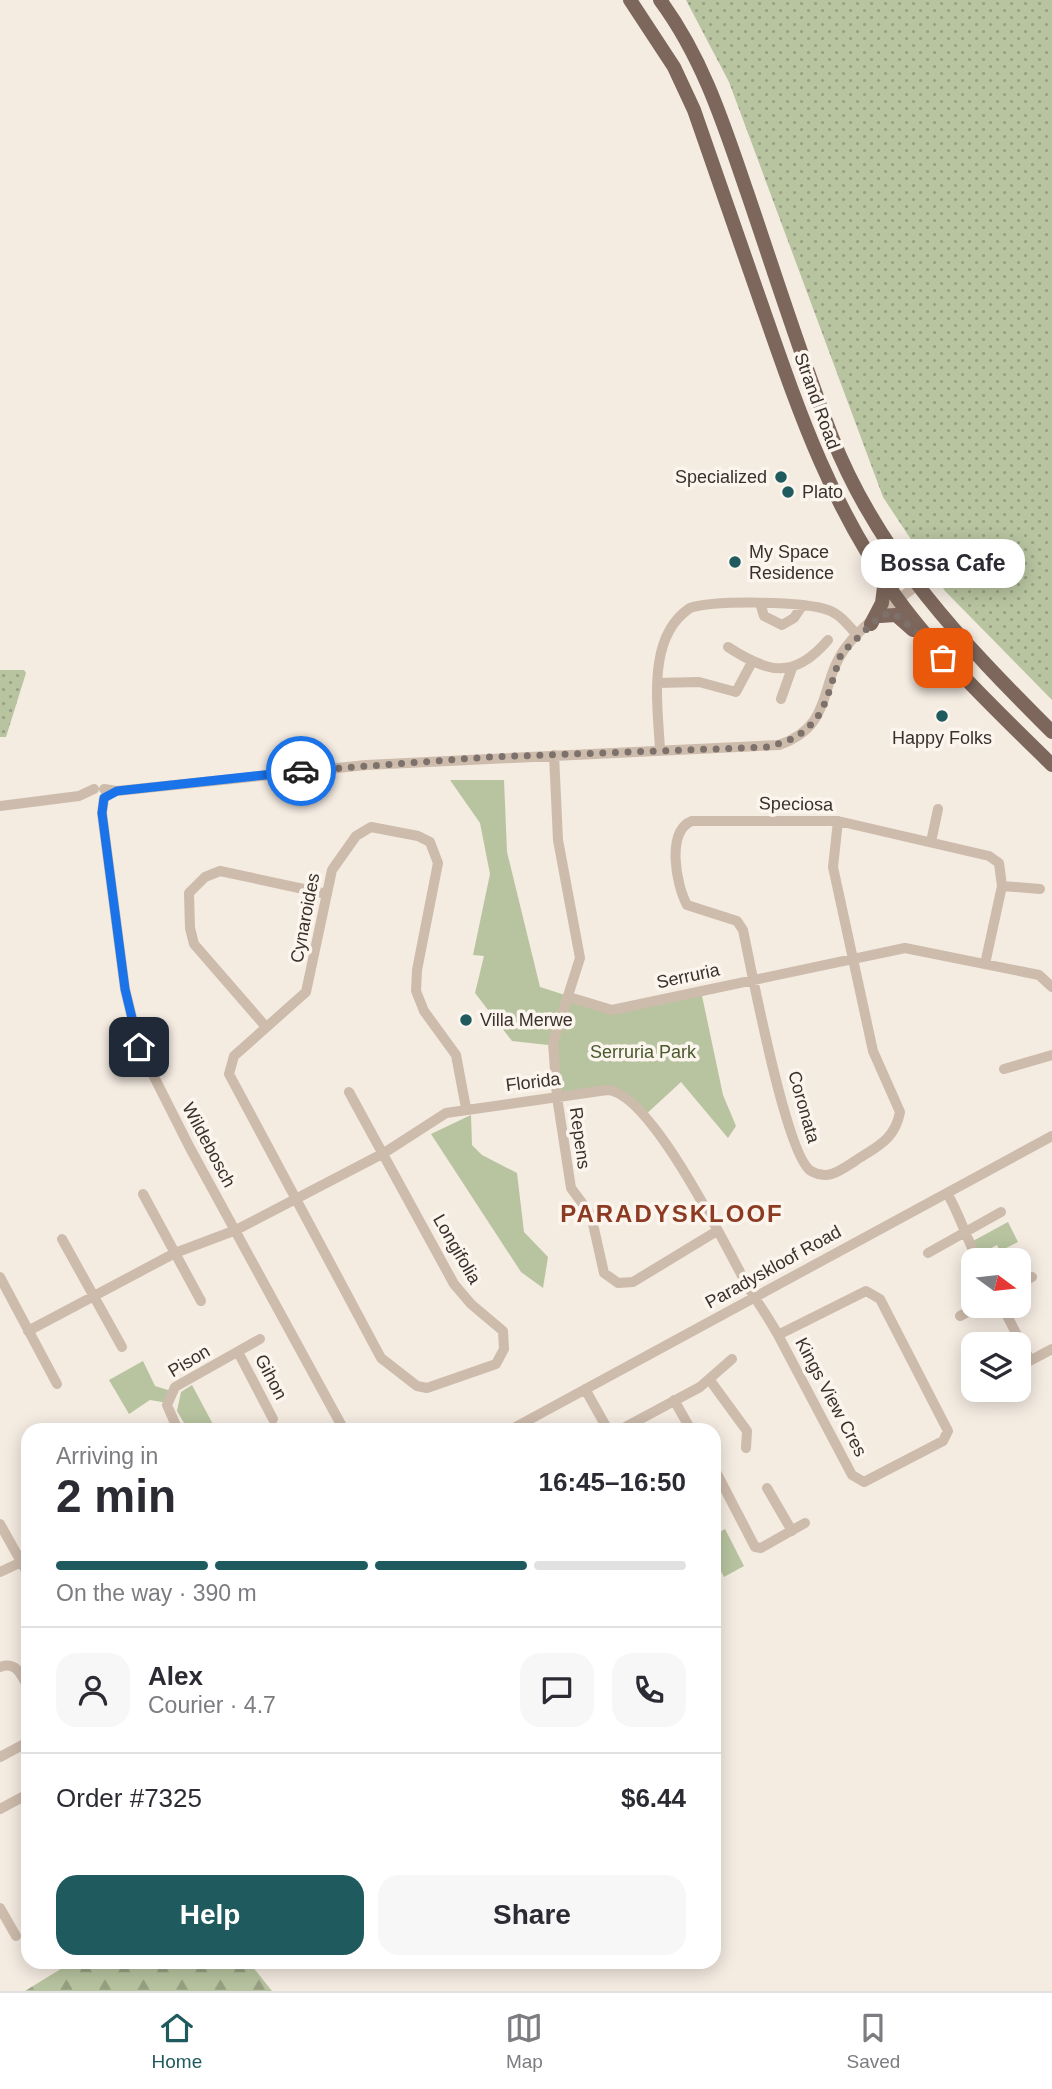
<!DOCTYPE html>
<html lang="en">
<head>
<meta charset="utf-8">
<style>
	:root { --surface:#fff; --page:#f7f7f7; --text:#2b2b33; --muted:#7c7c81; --line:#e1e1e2; --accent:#1f5a5e }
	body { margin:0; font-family:Arial,sans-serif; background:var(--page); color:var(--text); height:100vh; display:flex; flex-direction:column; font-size:26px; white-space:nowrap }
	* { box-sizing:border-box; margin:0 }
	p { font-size:23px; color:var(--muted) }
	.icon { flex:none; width:38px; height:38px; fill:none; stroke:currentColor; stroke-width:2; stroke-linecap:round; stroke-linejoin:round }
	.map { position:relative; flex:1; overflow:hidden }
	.panel { position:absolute; left:21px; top:1423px; width:700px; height:546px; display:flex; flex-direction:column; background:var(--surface); border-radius:21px; box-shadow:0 4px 18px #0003 }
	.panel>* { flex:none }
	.needle { width:46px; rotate:105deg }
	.buttons { position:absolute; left:961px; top:1248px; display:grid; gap:14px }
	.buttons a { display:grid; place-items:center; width:70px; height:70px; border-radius:14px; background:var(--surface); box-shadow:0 4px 18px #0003; font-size:35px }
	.pin { position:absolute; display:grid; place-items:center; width:60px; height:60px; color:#fff; margin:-30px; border-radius:14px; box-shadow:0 4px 10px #0006 }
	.courier { position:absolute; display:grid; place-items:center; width:70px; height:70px; margin:-35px; border:5px solid #1a73e8; border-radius:50%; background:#fff; color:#222; box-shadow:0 2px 9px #0007 }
	.bubble { position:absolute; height:49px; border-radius:21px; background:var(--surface); box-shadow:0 4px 18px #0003; font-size:23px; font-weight:800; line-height:49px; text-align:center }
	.overview em { font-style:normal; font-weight:800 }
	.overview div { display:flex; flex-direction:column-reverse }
	.overview { display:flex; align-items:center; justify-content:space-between; height:119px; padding:0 35px }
	h1 { font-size:46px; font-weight:800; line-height:52px }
	.bar { display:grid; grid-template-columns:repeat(4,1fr); gap:10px 7px; align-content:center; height:84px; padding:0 35px }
	.bar i { height:9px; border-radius:5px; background:var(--line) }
	.bar .current { background:var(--accent) }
	.bar p { grid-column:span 4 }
	.line { display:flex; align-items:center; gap:18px; padding:0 35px; border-top:2px solid var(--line) }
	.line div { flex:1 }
	.round { display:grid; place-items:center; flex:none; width:74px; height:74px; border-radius:21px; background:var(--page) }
	.cta { display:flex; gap:14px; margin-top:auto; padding:14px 35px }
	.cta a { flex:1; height:80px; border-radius:21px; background:var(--accent); color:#fff; font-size:28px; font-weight:800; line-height:80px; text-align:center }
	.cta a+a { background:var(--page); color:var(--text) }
	.dock { display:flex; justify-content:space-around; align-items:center; height:98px; border-top:2px solid var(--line); background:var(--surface); font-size:19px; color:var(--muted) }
	.dock a { display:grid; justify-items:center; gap:4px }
	.dock .current { color:var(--accent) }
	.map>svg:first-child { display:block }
	.grass { fill:url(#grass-dots) }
	.forest { fill:url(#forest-firs) }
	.green { fill:#b8c4a0 }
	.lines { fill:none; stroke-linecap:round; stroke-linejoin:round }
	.minor { stroke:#cdbbac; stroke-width:10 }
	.major { stroke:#7d675c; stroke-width:14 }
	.done { stroke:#7c716b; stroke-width:7; stroke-dasharray:0 12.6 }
	.route { stroke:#1a73e8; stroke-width:9 }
	.poi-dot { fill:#1f5a5e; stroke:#fbf5ee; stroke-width:2.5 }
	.labels { text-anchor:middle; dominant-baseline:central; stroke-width:7; stroke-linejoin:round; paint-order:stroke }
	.street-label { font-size:18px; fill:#3b302b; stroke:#fbf5ee }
	.poi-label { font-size:18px; fill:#3b302b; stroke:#fbf5ee; text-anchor:start }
	.park-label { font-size:18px; fill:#4a5a2e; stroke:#fbf5ee }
	.district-label { font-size:24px; font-weight:bold; letter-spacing:2px; fill:#8c3b22; stroke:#fbf5ee }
</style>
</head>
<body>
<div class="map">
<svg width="1052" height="1991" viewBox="0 0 1052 1991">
	<defs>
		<pattern id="grass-dots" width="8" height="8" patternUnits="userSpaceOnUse" patternTransform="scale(1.75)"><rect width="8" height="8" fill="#b8c4a0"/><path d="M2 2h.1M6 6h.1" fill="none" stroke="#97a083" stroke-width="1.8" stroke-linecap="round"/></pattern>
		<pattern id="forest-firs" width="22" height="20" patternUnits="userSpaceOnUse" patternTransform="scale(1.75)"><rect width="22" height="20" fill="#b8c4a0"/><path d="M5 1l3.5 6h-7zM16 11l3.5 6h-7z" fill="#97a083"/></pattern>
	</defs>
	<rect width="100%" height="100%" fill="#f4ebe1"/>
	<path class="grass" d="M686 0H1052V700L945 591 883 497 729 82Z
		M0 670H24L26 673 6 737H0Z"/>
	<path class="forest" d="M72 1962H216L252 1966 272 1991H25Z"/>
	<path class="green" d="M450 780H504L507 852 540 987 565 995 548 1045 512 1041 475 993 484 956 473 955 490 874 480 823Z
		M701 991 723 1095 736 1126 728 1138 681 1082 643 1117 623 1094 557 1097 553 1049 569 997 603 1010Z
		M471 1115 472 1145 482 1155 517 1173 524 1232 548 1257 543 1288 521 1272 431 1134Z
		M1008 1222 1018 1242 1000 1251 997 1245 980 1254 973 1241Z
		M143 1361 155 1386 171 1391 168 1403 150 1400 129 1414 109 1380Z
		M192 1385 216 1430H188L177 1411 181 1392Z
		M725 1529 744 1566 724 1577 714 1558V1535Z"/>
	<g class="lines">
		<path class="minor" d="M760 603 764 616 782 625 794 618 802 606
			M728 647C768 673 794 680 828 640
			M657 683 699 682 736 692 752 662
			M781 699 792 668
			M660 750C658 706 646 637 690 608 714 600 804 601 828 610 840 614 849 626 857 635
			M554 755 558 840 580 958 553 1043 557 1097 571 1188 591 1215 604 1273 618 1283 633 1282 717 1231
			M104 789 117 791 366 765 779 745C835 725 818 684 846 647 864 623 893 604 916 586
			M104 798 102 813 125 989 139 1047 190 1148 344 1430
			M0 806 79 796 94 789
			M838 821 833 867 873 1051 900 1112C895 1140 876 1147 855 1161 841 1170 828 1181 811 1171 786 1156 751 967 743 930L737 921 687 905C676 885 666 831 692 821H838L989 856 999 863 1002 886 985 964
			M931 842 938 809
			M1002 886 1040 889
			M569 997 612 1010 905 948 1039 975 1052 987
			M266 1027 194 944 190 928 189 893 205 877 220 871 327 894
			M1004 1069 1052 1055
			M349 1092 454 1284 471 1304 503 1331 504 1349 496 1364 427 1388 417 1386 381 1358 229 1074 234 1056 306 992 332 870 356 836 371 827 418 836 430 842 438 863 417 970 416 991 424 1011 456 1055 466 1108
			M947 1193C960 1215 966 1238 978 1260
			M143 1194 201 1301
			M62 1239 122 1347
			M928 1253 1001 1212
			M0 1277 57 1384
			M1018 1284 1032 1277
			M866 1291 880 1299 948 1431 943 1441 864 1482 852 1475 778 1335Z
			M1002 1306 1030 1360
			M960 1316 979 1306
			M28 1331 175 1253 236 1230 384 1153 446 1113 607 1090C651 1092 726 1247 747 1285 757 1302 769 1318 778 1335
			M238 1352 273 1419
			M1018 1367 1052 1349
			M709 1379 747 1431 746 1448
			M585 1389 608 1430
			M674 1400 691 1430
			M178 1430 167 1405 175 1387 260 1339
			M510 1430 1052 1136
			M620 1430 700 1387 732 1359
			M714 1468 755 1547 761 1548 805 1523
			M767 1488 792 1531
			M0 1524 28 1574
			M0 1572 28 1559
			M0 1667C16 1661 21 1674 28 1687
			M0 1757 28 1742
			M0 1809 28 1794
			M0 1908 16 1936"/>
		<path class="major" d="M630 0 674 67 694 110C716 174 738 237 760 300 798 409 829 503 897 598 939 656 1001 715 1052 765
			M660 0C703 58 724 125 747 192 775 274 801 357 832 437 879 556 963 643 1052 732
			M880 616 896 615 913 630
			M871 624 882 603 885 579"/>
	</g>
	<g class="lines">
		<path class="done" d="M301 771 489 757 770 747 797 737 816 720 826 701 841 654 880 616 891 613 901 618 943 658"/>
		<path class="route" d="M139 1047 125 989 102 813 104 798 117 791 301 771"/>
	</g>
	<g class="poi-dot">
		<circle cx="781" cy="477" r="7"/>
		<circle cx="788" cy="492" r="7"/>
		<circle cx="735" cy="562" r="7"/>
		<circle cx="942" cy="716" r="7"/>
		<circle cx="466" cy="1020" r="7"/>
	</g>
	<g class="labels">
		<g class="street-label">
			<text transform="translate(817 401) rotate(70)">Strand Road</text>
			<text transform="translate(796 804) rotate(1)">Speciosa</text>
			<text transform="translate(305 918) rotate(-79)">Cynaroides</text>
			<text transform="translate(688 976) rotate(-12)">Serruria</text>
			<text transform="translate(533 1082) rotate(-7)">Florida</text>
			<text transform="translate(804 1107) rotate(74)">Coronata</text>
			<text transform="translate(580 1138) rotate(82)">Repens</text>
			<text transform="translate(209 1145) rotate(62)">Wildebosch</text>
			<text transform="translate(457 1249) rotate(60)">Longifolia</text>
			<text transform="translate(773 1267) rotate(-29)">Paradyskloof Road</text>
			<text transform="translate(189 1361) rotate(-31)">Pison</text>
			<text transform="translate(271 1377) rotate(62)">Gihon</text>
			<text transform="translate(831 1397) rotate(62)">Kings View Cres</text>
		</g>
		<g class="poi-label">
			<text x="767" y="477" text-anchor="end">Specialized</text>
			<text x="802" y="492">Plato</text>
			<text x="749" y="552">My Space<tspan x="749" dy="21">Residence</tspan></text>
			<text x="942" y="738" text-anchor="middle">Happy Folks</text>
			<text x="480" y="1020">Villa Merwe</text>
		</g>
		<g class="park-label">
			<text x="643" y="1052">Serruria Park</text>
		</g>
		<g class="district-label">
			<text x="672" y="1213">PARADYSKLOOF</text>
		</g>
	</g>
</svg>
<div class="buttons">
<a><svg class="needle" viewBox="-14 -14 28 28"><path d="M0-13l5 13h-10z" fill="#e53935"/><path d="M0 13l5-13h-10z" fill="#7c7c81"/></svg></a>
<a><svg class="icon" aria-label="layers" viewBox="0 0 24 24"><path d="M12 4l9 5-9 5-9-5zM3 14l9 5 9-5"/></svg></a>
</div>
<div class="pin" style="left:943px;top:658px;background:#ea580c"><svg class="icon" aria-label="bag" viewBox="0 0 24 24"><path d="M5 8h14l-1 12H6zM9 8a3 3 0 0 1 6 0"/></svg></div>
<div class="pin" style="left:139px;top:1047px;background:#1f2937"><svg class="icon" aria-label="home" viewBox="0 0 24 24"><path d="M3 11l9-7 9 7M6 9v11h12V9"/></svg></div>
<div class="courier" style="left:301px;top:771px"><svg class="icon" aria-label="car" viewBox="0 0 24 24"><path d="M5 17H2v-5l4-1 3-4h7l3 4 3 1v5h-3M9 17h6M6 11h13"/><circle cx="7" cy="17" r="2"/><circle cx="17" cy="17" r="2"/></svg></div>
<div class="bubble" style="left:861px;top:539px;width:164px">Bossa Cafe</div>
<section class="panel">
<div class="overview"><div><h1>2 min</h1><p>Arriving in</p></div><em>16:45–16:50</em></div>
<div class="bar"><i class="current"></i><i class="current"></i><i class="current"></i><i></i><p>On the way · 390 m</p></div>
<div class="line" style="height:126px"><a class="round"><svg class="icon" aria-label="person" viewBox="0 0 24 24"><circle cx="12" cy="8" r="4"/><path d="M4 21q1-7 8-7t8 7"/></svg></a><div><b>Alex</b><p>Courier · 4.7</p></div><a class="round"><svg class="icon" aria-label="chat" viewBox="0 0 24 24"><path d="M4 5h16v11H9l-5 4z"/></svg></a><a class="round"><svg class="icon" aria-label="phone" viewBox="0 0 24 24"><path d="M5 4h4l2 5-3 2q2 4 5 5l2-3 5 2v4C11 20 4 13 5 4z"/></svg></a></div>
<div class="line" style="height:91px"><div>Order #7325</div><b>$6.44</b></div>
<div class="cta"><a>Help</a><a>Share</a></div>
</section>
</div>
<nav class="dock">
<a class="current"><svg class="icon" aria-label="home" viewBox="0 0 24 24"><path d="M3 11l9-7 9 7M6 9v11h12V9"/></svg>Home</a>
<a><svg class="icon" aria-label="map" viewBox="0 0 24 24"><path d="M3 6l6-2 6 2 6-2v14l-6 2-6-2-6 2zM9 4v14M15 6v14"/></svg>Map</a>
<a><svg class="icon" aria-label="saved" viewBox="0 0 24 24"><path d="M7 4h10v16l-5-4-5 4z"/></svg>Saved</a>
</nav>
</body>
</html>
